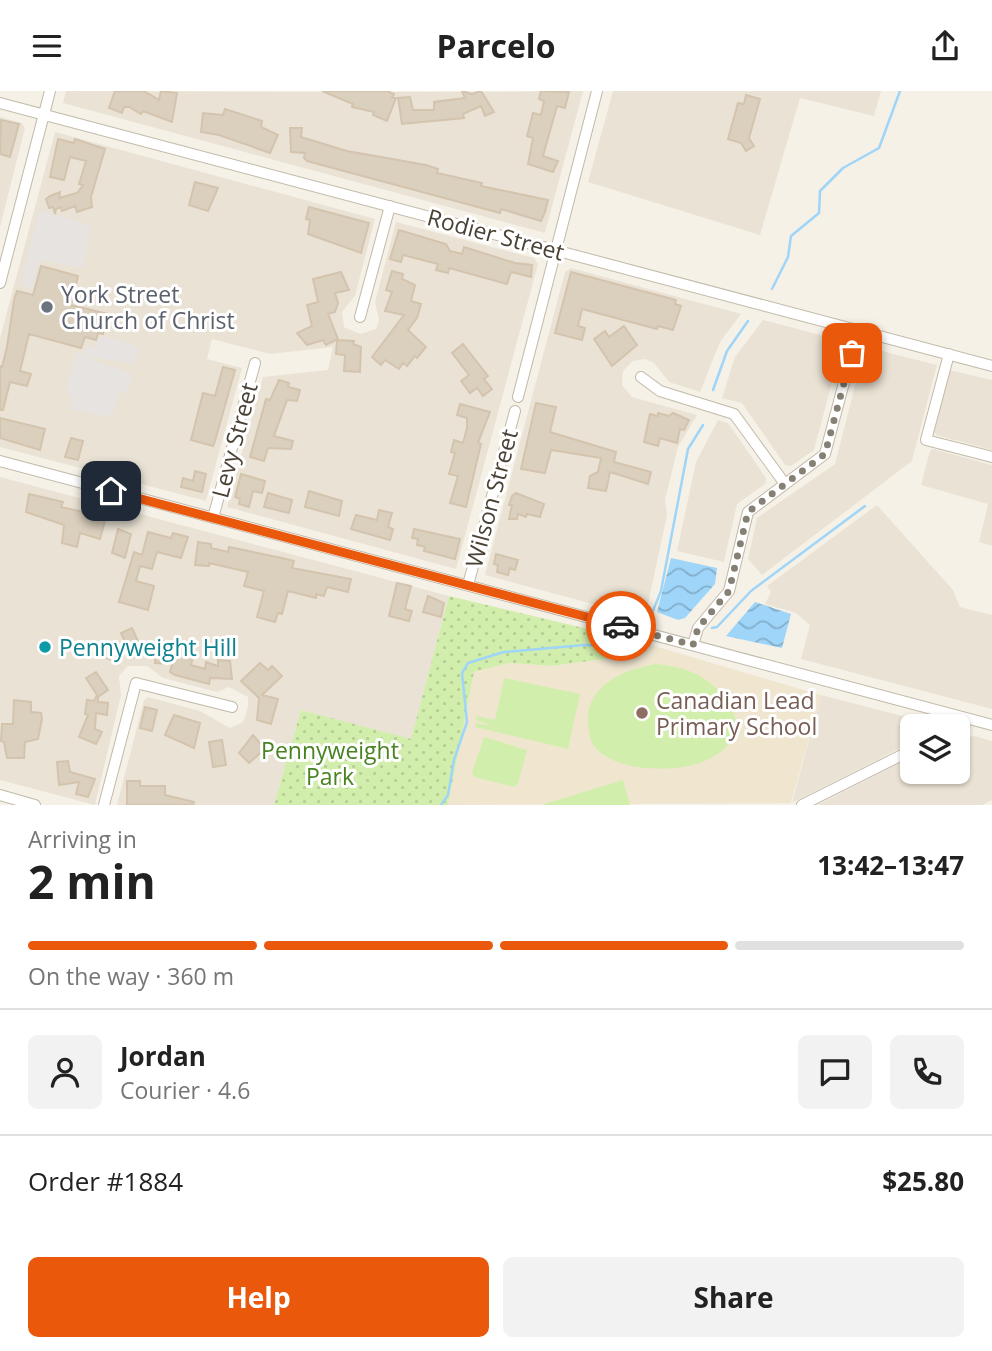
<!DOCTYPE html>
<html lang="en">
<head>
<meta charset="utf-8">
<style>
	:root { --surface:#fff; --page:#f2f2f2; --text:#222; --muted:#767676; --line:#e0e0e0; --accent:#ea580c }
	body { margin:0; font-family:"Open Sans",sans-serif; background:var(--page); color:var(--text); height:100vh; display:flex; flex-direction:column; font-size:26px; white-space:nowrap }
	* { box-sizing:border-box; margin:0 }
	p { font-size:23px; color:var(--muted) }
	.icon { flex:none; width:38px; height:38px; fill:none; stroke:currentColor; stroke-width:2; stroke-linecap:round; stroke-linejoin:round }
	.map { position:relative; height:714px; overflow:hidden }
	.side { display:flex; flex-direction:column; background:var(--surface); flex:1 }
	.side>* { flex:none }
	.fabs { position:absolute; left:900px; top:623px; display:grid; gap:14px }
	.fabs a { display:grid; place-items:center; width:70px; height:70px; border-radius:10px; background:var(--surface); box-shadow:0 2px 5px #0004; font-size:35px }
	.pin { position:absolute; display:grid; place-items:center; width:60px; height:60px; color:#fff; margin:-30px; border-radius:14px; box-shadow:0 4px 10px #0006 }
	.courier { position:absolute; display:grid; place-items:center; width:70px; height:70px; margin:-35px; border:5px solid #ea580c; border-radius:50%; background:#fff; color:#222; box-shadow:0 2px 9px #0007 }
	.head em { font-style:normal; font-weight:700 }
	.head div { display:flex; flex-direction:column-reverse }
	.head { display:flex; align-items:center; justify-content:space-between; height:119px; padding:0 28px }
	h1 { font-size:46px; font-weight:700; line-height:52px }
	.bar { display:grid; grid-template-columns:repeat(4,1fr); gap:10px 7px; align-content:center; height:84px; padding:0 28px }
	.bar i { height:9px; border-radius:5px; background:var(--line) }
	.bar .on { background:var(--accent) }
	.bar p { grid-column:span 4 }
	.line { display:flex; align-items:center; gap:18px; padding:0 28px; border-top:2px solid var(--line) }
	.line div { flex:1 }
	.round { display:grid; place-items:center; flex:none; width:74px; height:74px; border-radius:10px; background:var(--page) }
	.button { display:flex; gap:14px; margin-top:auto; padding:14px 28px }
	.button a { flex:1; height:80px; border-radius:10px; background:var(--accent); color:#fff; font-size:28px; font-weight:700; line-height:80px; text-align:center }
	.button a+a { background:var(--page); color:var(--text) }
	header { display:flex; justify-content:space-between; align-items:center; height:91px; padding:0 28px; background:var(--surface); font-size:32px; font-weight:700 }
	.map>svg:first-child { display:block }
	.residential { fill:#eae3d5 }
	.education { fill:#f0e6d0 }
	.grass { fill:#d2eeac }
	.park { fill:url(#park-dots) }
	.parking { fill:#e6e3e0 }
	.water { fill:url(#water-waves) }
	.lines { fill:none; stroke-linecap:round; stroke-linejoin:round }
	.stream { stroke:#9ed5f8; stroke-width:2.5 }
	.building { fill:#dbcfbe; stroke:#d4c4ae; stroke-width:2 }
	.minor-casing { stroke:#c2b9a9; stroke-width:12 }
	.minor { stroke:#fff; stroke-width:10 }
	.done { stroke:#867f73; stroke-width:7; stroke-dasharray:0 12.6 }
	.route { stroke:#ea580c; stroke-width:9 }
	.worship-dot { fill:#6b7280; stroke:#fff; stroke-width:2.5 }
	.culture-dot { fill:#0f9aa8; stroke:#fff; stroke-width:2.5 }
	.education-dot { fill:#8d6e63; stroke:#fff; stroke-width:2.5 }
	.labels { text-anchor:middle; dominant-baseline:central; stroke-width:6; stroke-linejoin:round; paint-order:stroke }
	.street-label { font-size:23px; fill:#4a4135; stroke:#fff }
	.worship-label { font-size:23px; fill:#5b616d; stroke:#fff; text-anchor:start }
	.culture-label { font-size:23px; fill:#0d838f; stroke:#fff; text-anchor:start }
	.education-label { font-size:23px; fill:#785e54; stroke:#fff; text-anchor:start }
	.park-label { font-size:23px; fill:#498221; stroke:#fff }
</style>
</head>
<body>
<header><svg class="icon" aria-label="menu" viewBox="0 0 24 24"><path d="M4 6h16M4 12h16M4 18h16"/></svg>Parcelo<svg class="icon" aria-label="share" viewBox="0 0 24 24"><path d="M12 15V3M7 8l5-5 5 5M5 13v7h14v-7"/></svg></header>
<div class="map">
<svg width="992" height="714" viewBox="0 0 992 714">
	<defs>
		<pattern id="park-dots" width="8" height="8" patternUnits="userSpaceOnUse" patternTransform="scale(1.75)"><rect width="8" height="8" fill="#d2eeac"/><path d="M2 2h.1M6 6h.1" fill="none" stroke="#b6cd95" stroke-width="1.8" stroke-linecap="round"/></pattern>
		<pattern id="water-waves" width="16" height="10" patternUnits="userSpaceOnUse" patternTransform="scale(1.75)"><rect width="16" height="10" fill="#9ed5f8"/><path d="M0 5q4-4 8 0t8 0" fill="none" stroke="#83aeca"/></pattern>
	</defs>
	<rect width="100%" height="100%" fill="#f5f1e7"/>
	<path class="residential" d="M66 0 428 1 583 0 545 142 63 12Z
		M613 0H881L874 25 800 7 760 144 588 91Z
		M0 26 22 32 25 37 0 136Z
		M55 41 375 128 355 205 342 221 344 236 360 243 376 238 379 229 375 211 396 131 534 167 538 173 456 478 227 416 263 286 328 279 333 256 270 263 212 248 207 268 242 277 206 410 0 356V247Z
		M571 177 741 223 720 251 700 301 669 291 654 272 646 268 633 270 623 280 622 294 632 306 697 324 678 356 665 409 667 424 645 527 485 484 565 181Z
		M763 229 840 249 842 254 814 359 791 375 785 374 742 312 722 307 735 266Z
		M870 257 937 274 912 370 762 484 748 468 757 427 835 373 864 260Z
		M949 279 992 289V359L936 344 934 340Z
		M718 329 728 332 766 387 765 393 737 413 724 471 677 460 696 371Z
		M933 358 992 374V455L979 451 988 413 921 394 930 360Z
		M0 386 449 505 411 649 301 619 274 714H117L144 609 148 606 200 620 230 637 243 631 248 616V606L229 596 217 601 163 587 147 575H128L119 585 121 604 95 714 0 689Z
		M877 414 953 499 960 516 992 524V618L801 568 810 534 796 522 765 513 771 501 767 495Z
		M821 604 933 633V635H912V651L792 712Z
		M975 645 992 650V709L982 714H818L912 666V681H957V648Z"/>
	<path class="education" d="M634 549 821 604 791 712 448 714 474 581 509 572 552 575 619 566Z"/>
	<path class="grass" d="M656 573C673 575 692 578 706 589 742 615 750 650 705 670 678 682 614 682 594 655 590 650 589 640 588 634 584 595 624 578 656 573Z
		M504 587 580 603 568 658 475 636 476 632 493 635 476 629 477 625 495 629Z
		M484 646 527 659 518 693 514 696 474 686 472 682Z
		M623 689 630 714H541Z"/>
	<path class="park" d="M449 505 634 549 620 566 552 575 509 572 474 581 448 714H274L301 619 411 648Z"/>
	<path class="parking" d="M39 120 91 134 83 177 41 169 33 198 20 194Z
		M100 245 130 252 140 259 132 273 92 266V269L132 283 128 301 120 299 112 326 69 318 72 309 67 302V293L76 262 84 263 85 256H94Z"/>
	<path class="water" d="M671 467 717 477 715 493 685 527 678 529 657 521Z
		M755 511 791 523 782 557 726 545Z"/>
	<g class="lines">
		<path class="stream" d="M772 198 788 166 791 145 819 122 820 100 843 77 879 57 900 0
			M713 299 727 260 748 230
			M650 527 661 500 688 358 703 334
			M712 537 717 536 751 500 865 415
			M441 714 448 704 454 669 467 631 462 582 468 572 504 561 584 554 614 555 628 546"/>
	</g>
	<path class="building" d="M115 0H144L159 9 161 0 177 2 172 31 143 20 141 23 129 16H124L122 22 109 17Z
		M322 0H387L394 3 392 7H396L387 30 373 24 374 21 352 16 353 13Z
		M462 0 472 3 481 0 494 21 485 25 481 15 463 23 464 27 402 33 398 7 410 6 413 19H434V11L465 7Z
		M541 0 569 1 565 17 557 15 543 65 558 70 553 81 528 73 533 47 527 45 533 22 541 24 544 10 539 8Z
		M746 4 760 8 749 47 754 55 746 60 741 52 728 48 738 12 744 13Z
		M225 18 262 30 261 36 278 44 270 62 219 44 201 41 203 22 223 24Z
		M1 29 19 33 10 66 0 63Z
		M290 37H302L301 46 347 60 426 74 438 78 437 82 482 92 481 95 548 109 545 121 541 130 501 118 500 122 307 70 304 67 305 62 291 61Z
		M58 48 74 52 75 48 105 58 91 106 92 116 77 121 75 115 62 120 61 116 56 118 55 123 53 116 49 117 46 108 50 105 60 101 59 107 77 102 83 94 79 93 86 70 70 66 64 89 50 86Z
		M195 91 218 97 208 120 189 114Z
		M309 116 369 132 361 162 308 143 310 129 306 128Z
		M399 139 446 153 450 160 462 163 464 156 515 172 532 174 531 186 511 181 507 193 449 177 448 182 436 179 438 173 403 164 401 171 390 168Z
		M41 175 78 185 71 214 108 223 103 243 98 242 96 249 85 246 81 257 29 243 20 280 31 283 27 295 10 291 3 319H0V275L2 276 7 256 14 209 17 200 33 204Z
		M392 180 403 183 402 188 415 194 411 210 421 213 417 227 408 239 426 256 417 267 415 265 407 275 403 272 399 278 385 269 381 274 372 266 404 224 385 220 392 201 386 199Z
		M341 181 349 199 335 202 338 212 335 221 328 223 338 248 326 254 323 249 307 254 297 242 312 235 307 214 318 211 313 188Z
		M571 181 676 209 675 213 681 215 673 239 658 235 657 238 582 218 578 235 585 237 582 249 555 242Z
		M624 235 637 254 612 275 594 248 605 240 609 246Z
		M337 249 354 250 353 253 361 256 360 281 344 280 345 264 336 263Z
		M463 253 488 285 484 288 492 298 483 305 477 297 470 302 461 290 469 284 452 262Z
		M223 276 235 279 215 350 213 355 191 349 203 302 215 305Z
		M279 289 289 292 288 296 300 299 297 310 287 309 274 345 293 350 291 358 268 357 264 370 250 366 266 308 270 309Z
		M536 312 556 316 550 341 616 361 614 371 651 381 648 393 610 381 606 400 588 397 590 385 598 381 601 367 551 359 545 382 521 378Z
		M460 313 490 321 478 352 481 353 466 416 450 412 458 385 449 383 455 362 451 361 454 349 463 352 467 337V327L457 324Z
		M658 322 669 325 673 322 689 329 684 339 680 338 677 352 660 347 658 355 644 351 650 323 658 325Z
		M0 327 45 338 40 359 0 347Z
		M71 347 83 350 78 369 65 366Z
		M195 380 206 383 202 401 181 396 183 387 193 390Z
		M241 383 265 390 262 402 253 400 249 416 239 413 240 408 235 406Z
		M309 400 342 410 339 425 305 416Z
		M268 402 292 409 289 422 264 416Z
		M516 402 544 413 540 426 527 423 526 426 518 423 517 428H509L512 414H509L512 405Z
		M29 403 63 411 61 416 106 426 100 448 80 442 77 456 62 452 64 434 26 421Z
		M379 419 392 422 388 436 393 438 390 449 351 438 356 424 377 429Z
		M118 438 131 443 125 467 112 462Z
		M414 438 460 448 455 468 424 460 425 456 417 454 418 448 412 447Z
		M148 441 171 447 173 442 188 446 181 467 157 461 152 478 140 475 136 490 154 495 148 519 119 511 134 461 142 464Z
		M198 451 211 453V457L228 461 229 456 282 467 294 470 292 477 351 488 348 501 327 496 324 505 316 503V507L288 500 282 523 278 522 275 531 257 526 264 500 244 495 248 481 209 472V475L195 474Z
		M496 463 518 469 515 479 510 477 508 484 497 481 498 474 494 473Z
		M397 492 411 495 405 518 412 520 409 530 389 525Z
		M428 505 444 512 441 526 423 521Z
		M132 537 143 561 132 567 121 542Z
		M159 549 194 561 191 574 205 578 206 571 218 575V569L230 570 232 588 210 587 209 593 175 584 170 581 172 573 155 572 156 552Z
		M97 552 120 561 116 570 93 563Z
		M260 572 268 579 272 575 282 585 262 604 278 608 271 633 257 629 259 607 241 590Z
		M96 581 108 599 98 606V611L108 612 107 624 96 622 95 638 102 641 96 653 79 646 88 624 85 623 87 609 94 610 97 604 86 587Z
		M14 609 31 611V621L41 622 42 628 38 648 25 651 24 667H7L4 651 1 650 2 633H13Z
		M145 616 157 619 152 640 140 637Z
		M174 624 200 632 194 657 165 644Z
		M253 644 265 658 249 672 239 662Z
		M222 649 226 674 213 676 209 651Z
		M68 670 70 681 95 688 88 706 76 703 79 691 59 694 57 671Z
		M127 690H140V695H165V704L194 711 193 714H127Z"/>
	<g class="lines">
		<g class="minor-casing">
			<path id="minor" d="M0 12 992 275
				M0 192 50 0
				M360 226 390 115
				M949 263 926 349 992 366
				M641 286 660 300 734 323 785 393
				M518 306 597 0
				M0 370 992 634
				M213 427 255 272
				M468 494 515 320
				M693 554 698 537 729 500 748 421 825 363 858 239
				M942 635 947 622
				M0 704 35 714
				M104 714 136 592 232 616
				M802 714 912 659"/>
		</g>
		<use href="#minor" class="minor"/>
	</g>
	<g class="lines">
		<path class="done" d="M621 535 693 554 698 537 729 500 748 421 825 363 852 262"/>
		<path class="route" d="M111 400 621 535"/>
	</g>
	<circle class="worship-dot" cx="47" cy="216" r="7"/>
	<circle class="culture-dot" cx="45" cy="556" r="7"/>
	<circle class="education-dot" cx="642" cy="622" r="7"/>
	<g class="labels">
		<g class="street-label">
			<text transform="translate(496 143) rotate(15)">Rodier Street</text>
			<text transform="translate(234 349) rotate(-75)">Levy Street</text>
			<text transform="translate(491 407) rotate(-75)">Wilson Street</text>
		</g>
		<g class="worship-label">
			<text x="61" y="203">York Street<tspan x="61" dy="26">Church of Christ</tspan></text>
		</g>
		<g class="culture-label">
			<text x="59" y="556">Pennyweight Hill</text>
		</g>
		<g class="education-label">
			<text x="656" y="609">Canadian Lead<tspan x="656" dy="26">Primary School</tspan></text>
		</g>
		<g class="park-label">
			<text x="330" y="659">Pennyweight<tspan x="330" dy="26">Park</tspan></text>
		</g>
	</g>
</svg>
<div class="fabs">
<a><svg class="icon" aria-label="layers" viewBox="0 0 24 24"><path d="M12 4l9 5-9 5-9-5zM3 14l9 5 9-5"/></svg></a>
</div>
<div class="pin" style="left:852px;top:262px;background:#ea580c"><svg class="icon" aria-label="bag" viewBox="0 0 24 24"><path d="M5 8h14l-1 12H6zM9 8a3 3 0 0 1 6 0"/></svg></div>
<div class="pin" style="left:111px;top:400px;background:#1f2937"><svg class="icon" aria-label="home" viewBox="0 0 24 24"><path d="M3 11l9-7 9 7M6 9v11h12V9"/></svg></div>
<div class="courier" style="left:621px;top:535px"><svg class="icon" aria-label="car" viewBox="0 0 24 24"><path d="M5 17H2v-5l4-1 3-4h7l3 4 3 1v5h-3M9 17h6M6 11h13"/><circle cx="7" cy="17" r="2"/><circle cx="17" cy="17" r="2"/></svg></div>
</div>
<section class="side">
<div class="head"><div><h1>2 min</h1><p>Arriving in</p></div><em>13:42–13:47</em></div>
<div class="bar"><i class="on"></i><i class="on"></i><i class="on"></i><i></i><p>On the way · 360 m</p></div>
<div class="line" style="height:126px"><a class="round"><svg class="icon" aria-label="person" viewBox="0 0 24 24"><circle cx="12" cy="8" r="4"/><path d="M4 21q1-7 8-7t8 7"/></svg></a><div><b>Jordan</b><p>Courier · 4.6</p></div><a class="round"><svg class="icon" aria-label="chat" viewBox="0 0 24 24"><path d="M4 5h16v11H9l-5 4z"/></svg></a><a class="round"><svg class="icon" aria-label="phone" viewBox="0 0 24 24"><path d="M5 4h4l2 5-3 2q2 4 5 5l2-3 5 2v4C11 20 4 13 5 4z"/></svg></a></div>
<div class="line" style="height:91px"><div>Order #1884</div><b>$25.80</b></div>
<div class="button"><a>Help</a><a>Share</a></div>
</section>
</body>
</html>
